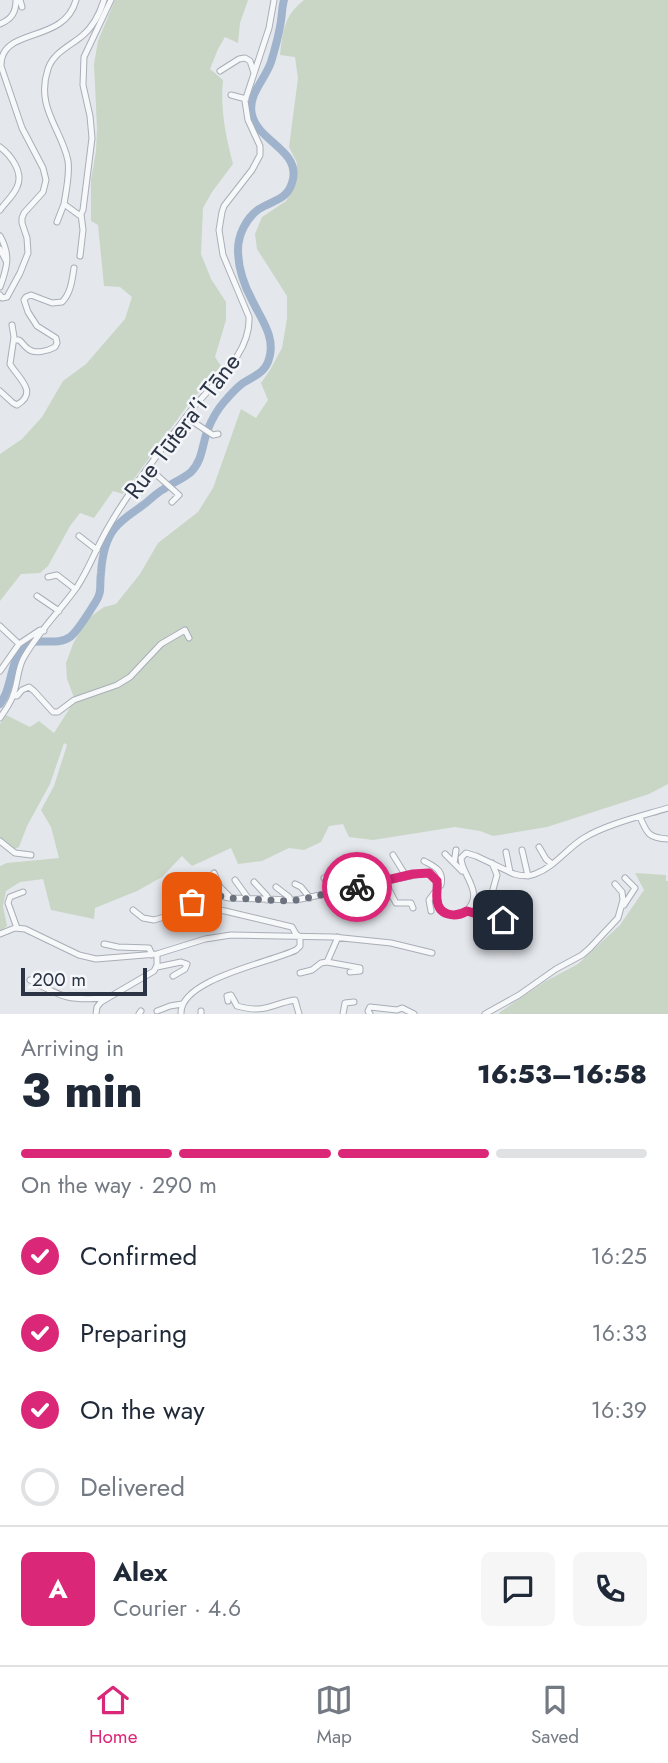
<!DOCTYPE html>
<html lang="en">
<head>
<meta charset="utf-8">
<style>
	:root { --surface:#fff; --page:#f6f6f7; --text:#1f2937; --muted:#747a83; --line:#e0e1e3; --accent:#db2777 }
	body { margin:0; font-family:Jost,sans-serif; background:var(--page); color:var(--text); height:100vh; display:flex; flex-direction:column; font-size:26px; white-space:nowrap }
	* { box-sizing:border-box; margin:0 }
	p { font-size:23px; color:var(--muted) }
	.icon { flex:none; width:38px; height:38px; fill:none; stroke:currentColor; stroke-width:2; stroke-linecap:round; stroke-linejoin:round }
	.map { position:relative; height:1014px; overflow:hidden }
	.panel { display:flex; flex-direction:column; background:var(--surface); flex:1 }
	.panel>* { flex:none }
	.scale { position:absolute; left:21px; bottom:18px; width:126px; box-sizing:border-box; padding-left:7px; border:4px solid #2b3445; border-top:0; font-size:19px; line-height:24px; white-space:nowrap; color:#2b3445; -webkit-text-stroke:5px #f4f6f9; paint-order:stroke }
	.pin { position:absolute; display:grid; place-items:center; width:60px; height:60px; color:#fff; margin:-30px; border-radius:14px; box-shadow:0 4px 10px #0006 }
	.courier { position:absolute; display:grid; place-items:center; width:70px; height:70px; margin:-35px; border:5px solid #db2777; border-radius:50%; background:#fff; color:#222; box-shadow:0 2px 9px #0007 }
	.head em { font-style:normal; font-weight:800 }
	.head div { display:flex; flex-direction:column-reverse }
	.head { display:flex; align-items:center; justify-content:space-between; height:119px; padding:0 21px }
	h1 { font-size:46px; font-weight:800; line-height:52px }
	.bar { display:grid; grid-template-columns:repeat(4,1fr); gap:10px 7px; align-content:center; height:84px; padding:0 21px }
	.bar i { height:9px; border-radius:5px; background:var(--line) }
	.bar .active { background:var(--accent) }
	.bar p { grid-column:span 4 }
	.line { display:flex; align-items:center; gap:18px; padding:0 21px; border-top:2px solid var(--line) }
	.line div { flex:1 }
	.round { display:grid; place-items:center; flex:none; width:74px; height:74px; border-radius:10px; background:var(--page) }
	ol { padding:0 21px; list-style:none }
	li { display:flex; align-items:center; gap:21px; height:77px }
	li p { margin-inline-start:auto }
	li .icon { padding:7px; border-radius:50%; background:var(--accent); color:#fff; stroke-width:4 }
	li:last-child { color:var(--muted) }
	li i { width:38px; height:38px; border:4px solid var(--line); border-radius:50% }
	.tab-bar { display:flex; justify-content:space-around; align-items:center; height:98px; border-top:2px solid var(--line); background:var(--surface); font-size:19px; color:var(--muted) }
	.tab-bar a { display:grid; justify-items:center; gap:4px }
	.tab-bar .active { color:var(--accent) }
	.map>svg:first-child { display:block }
	.green { fill:#c9d6c5 }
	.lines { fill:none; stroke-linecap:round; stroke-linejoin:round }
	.river { stroke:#9fb4cc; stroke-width:8 }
	.minor-casing { stroke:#a9aeb7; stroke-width:7 }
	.minor { stroke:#f7f8fa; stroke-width:5 }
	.done { stroke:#6c737f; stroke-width:7; stroke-dasharray:0 12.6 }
	.route { stroke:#db2777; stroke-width:9 }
	.labels { text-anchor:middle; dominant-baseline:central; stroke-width:5; stroke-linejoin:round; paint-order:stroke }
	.street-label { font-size:24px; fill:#2b3445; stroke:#f4f6f9 }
</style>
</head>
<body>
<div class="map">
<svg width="668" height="1014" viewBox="0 0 668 1014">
	<rect width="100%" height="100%" fill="#e4e7ec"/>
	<path class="green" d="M115 0H248L240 23 238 43 225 37 218 49 210 69 223 80C220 109 226 137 233 164L212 192 203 208 201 254 211 279 226 302V320L215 357 221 366 187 406 123 494 113 491 94 518 80 513 70 526 48 566 40 573 21 574 0 601V454L22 439 42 417 63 381 86 364 125 319 132 297 120 287 104 286 98 225 91 221V180L96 151 97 128 94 64 98 41Z
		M304 0H668V784L649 794 547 827 493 836 480 831 455 827 373 840 349 837 343 824 329 826 321 842 304 850 289 848 262 861 238 864 231 848 192 866 182 856 162 877 137 891 95 908 94 919 51 910 43 879 20 882 6 891 3 906 7 926 0 932V866L7 863 59 858 51 827 41 810 54 786 67 745 64 743 50 784 27 826 19 847 14 849 0 837V724L6 715 30 727 39 721 54 733 75 700 67 679 66 663 73 644 86 620 104 607 116 604 140 574 158 543 198 512 213 488 241 409 256 418 268 400 261 383 270 370 282 348 287 319V296L257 249 255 234 262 217 286 201 296 184 297 163 289 147 298 78 295 57 280 55C283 30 284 16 304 0Z
		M635 873 666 875V881H668V1014H499L500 1012 546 981 578 964 620 925 644 890Z"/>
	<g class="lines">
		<path class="river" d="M0 704C3 699 6 695 7 690 12 676 13 657 25 646 35 636 56 647 70 637 78 631 89 612 95 603 103 591 99 586 101 573 102 558 105 540 115 528 124 517 136 511 147 502 153 497 158 492 164 489 172 483 183 479 191 472 203 460 202 444 208 429 212 419 218 409 224 402 230 395 236 388 243 383 254 376 265 373 269 359 276 337 261 319 252 300 244 285 238 268 238 250 238 235 246 218 259 209 273 200 289 200 293 179 299 150 258 141 252 115 247 95 265 80 271 62 275 49 279 34 281 21 282 14 282 7 284 0"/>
		<g class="minor-casing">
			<path id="minor" d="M20 0 22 7
				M104 0C100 13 93 27 82 36 70 46 53 53 48 69 35 108 62 129 68 161 70 175 66 191 64 204L79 215 81 214 83 210 92 138 90 116 83 85 84 57 111 0
				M0 24C12 19 16 12 16 0
				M220 71 239 59 245 58 250 61 254 73
				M231 95 246 99
				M0 147C11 155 24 173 17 187 14 195 5 203 0 210
				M57 222 64 204
				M0 236C11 255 7 268 0 287
				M0 249 6 261
				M80 256 83 230 81 214
				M0 295 2 298 7 297 20 273 28 253 27 238 22 223V218L24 213 43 192 46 180 43 168 22 128 1 66C0 26 64 45 76 0
				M14 340H19C22 342 24 346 27 348 34 355 48 351 55 347L57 343 56 338 37 326 28 312 24 300 26 297 31 295 52 303 62 302C71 293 72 280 74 268
				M0 391 13 403 17 405C39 392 18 378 10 364L14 337 12 325
				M186 417 213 435 218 434
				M149 468 179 495 172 502
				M79 536 97 550
				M48 577 57 575 75 589
				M37 596 59 611
				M0 626 19 644
				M0 671 19 644 40 630 44 631
				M13 696H17L22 690 29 687 34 691 53 712H58L74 700 117 685 130 677 161 644 185 630 189 638
				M0 718C5 710 11 703 13 695 18 683 17 671 23 659 37 633 60 611 77 587 90 567 97 546 109 526 131 488 162 449 189 413 210 385 251 356 249 317L223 255 219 230 222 212 224 206 252 170 260 155V146L248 120 245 101 269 28 274 0
				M640 817C647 834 649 838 668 839
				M0 841 15 853 31 855
				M539 847 546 859 552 864
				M522 850 528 876
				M506 852 510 872
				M445 854 462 871
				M393 855 406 876
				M424 861C435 867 444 870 441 885L438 887
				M454 863 456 850
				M492 863 497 875 492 893
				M373 868 384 881
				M348 872 359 886
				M214 873 220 887 231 898
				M324 878 334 892
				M235 880 248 898
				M254 882 267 896V900
				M295 884 301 887 310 898
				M376 884 388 888 396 903H411L413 908
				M276 887 289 897 290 900
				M624 905 635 888 625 878
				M133 910 143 918 154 920 198 907
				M431 911 429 900 437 889
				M467 911 503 920 525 916
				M17 928 8 903 10 897 23 892
				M0 934 15 928 25 929 79 955 96 959 157 954 205 939 231 935 333 937 391 943 432 953
				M300 937 296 934 292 927 225 911 198 907 192 902 191 896 195 892 201 891 229 898 296 900 425 873C431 875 436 876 437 883 440 895 431 912 451 915 457 916 463 914 467 910 485 893 461 874 461 858L466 853 476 856 514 874C521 876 528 877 535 874 555 867 567 848 584 838 607 824 642 816 668 808
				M338 937 327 962 360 968V971L350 972
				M104 944 118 947 149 948 152 955
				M157 967 181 962 187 964 185 969 173 976
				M300 973 312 970 321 963 327 962
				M30 980C62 997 68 1001 106 998
				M228 1001 227 996 231 995 237 1006C266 1014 270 1004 295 1000L299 1014
				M157 1011 170 1006 182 1004
				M96 1014 97 1007 101 1002 154 971 157 965V954
				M139 1014 141 1011
				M181 1014C179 979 272 962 296 950L300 946V937
				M201 1014V1011
				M343 1014 345 1003 354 1002
				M370 1014 368 1011 370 1007 397 1010 402 1008 414 1014
				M485 1014 519 995 556 969 582 955 590 948 618 918 623 900 622 892 615 884"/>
		</g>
		<use href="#minor" class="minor"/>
	</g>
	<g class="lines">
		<path class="done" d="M192 902C191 896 192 892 198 891L229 898 288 901 303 899 357 887"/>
		<path class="route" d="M357 887 413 874 429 873 437 881C438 887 436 893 437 899 438 916 455 918 467 911L487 917 503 920"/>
	</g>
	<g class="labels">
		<g class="street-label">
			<text transform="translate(182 426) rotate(-53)">Rue Tūtera'i Tāne</text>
		</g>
	</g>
</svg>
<div class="scale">200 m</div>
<div class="pin" style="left:192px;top:902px;background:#ea580c"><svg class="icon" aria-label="bag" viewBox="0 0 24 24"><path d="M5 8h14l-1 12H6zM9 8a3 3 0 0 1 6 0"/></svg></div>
<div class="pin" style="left:503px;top:920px;background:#1f2937"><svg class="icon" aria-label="home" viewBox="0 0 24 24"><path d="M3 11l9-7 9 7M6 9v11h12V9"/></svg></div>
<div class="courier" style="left:357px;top:887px"><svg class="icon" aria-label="bike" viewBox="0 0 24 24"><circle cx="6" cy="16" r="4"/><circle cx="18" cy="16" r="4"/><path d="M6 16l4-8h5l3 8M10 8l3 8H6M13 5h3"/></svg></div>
</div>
<section class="panel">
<div class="head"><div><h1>3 min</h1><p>Arriving in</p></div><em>16:53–16:58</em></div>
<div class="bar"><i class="active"></i><i class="active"></i><i class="active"></i><i></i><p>On the way · 290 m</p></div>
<ol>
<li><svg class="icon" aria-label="check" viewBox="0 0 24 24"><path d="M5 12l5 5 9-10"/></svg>Confirmed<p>16:25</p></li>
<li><svg class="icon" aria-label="check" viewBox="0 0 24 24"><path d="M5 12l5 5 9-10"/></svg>Preparing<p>16:33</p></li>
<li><svg class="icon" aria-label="check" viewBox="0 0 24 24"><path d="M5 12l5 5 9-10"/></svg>On the way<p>16:39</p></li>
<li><i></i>Delivered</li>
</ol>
<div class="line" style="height:126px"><b class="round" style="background:var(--accent);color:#fff">A</b><div><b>Alex</b><p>Courier · 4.6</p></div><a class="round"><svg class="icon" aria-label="chat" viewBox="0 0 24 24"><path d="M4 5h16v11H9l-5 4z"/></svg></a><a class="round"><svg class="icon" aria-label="phone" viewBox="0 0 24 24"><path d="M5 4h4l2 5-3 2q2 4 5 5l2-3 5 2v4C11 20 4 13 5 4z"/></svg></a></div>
</section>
<nav class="tab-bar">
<a class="active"><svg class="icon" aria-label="home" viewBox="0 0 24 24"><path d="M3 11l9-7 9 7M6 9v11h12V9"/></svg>Home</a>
<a><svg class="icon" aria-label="map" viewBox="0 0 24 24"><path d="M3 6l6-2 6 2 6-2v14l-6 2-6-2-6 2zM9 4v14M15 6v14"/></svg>Map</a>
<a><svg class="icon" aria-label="saved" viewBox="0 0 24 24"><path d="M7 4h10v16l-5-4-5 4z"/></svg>Saved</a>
</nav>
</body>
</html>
